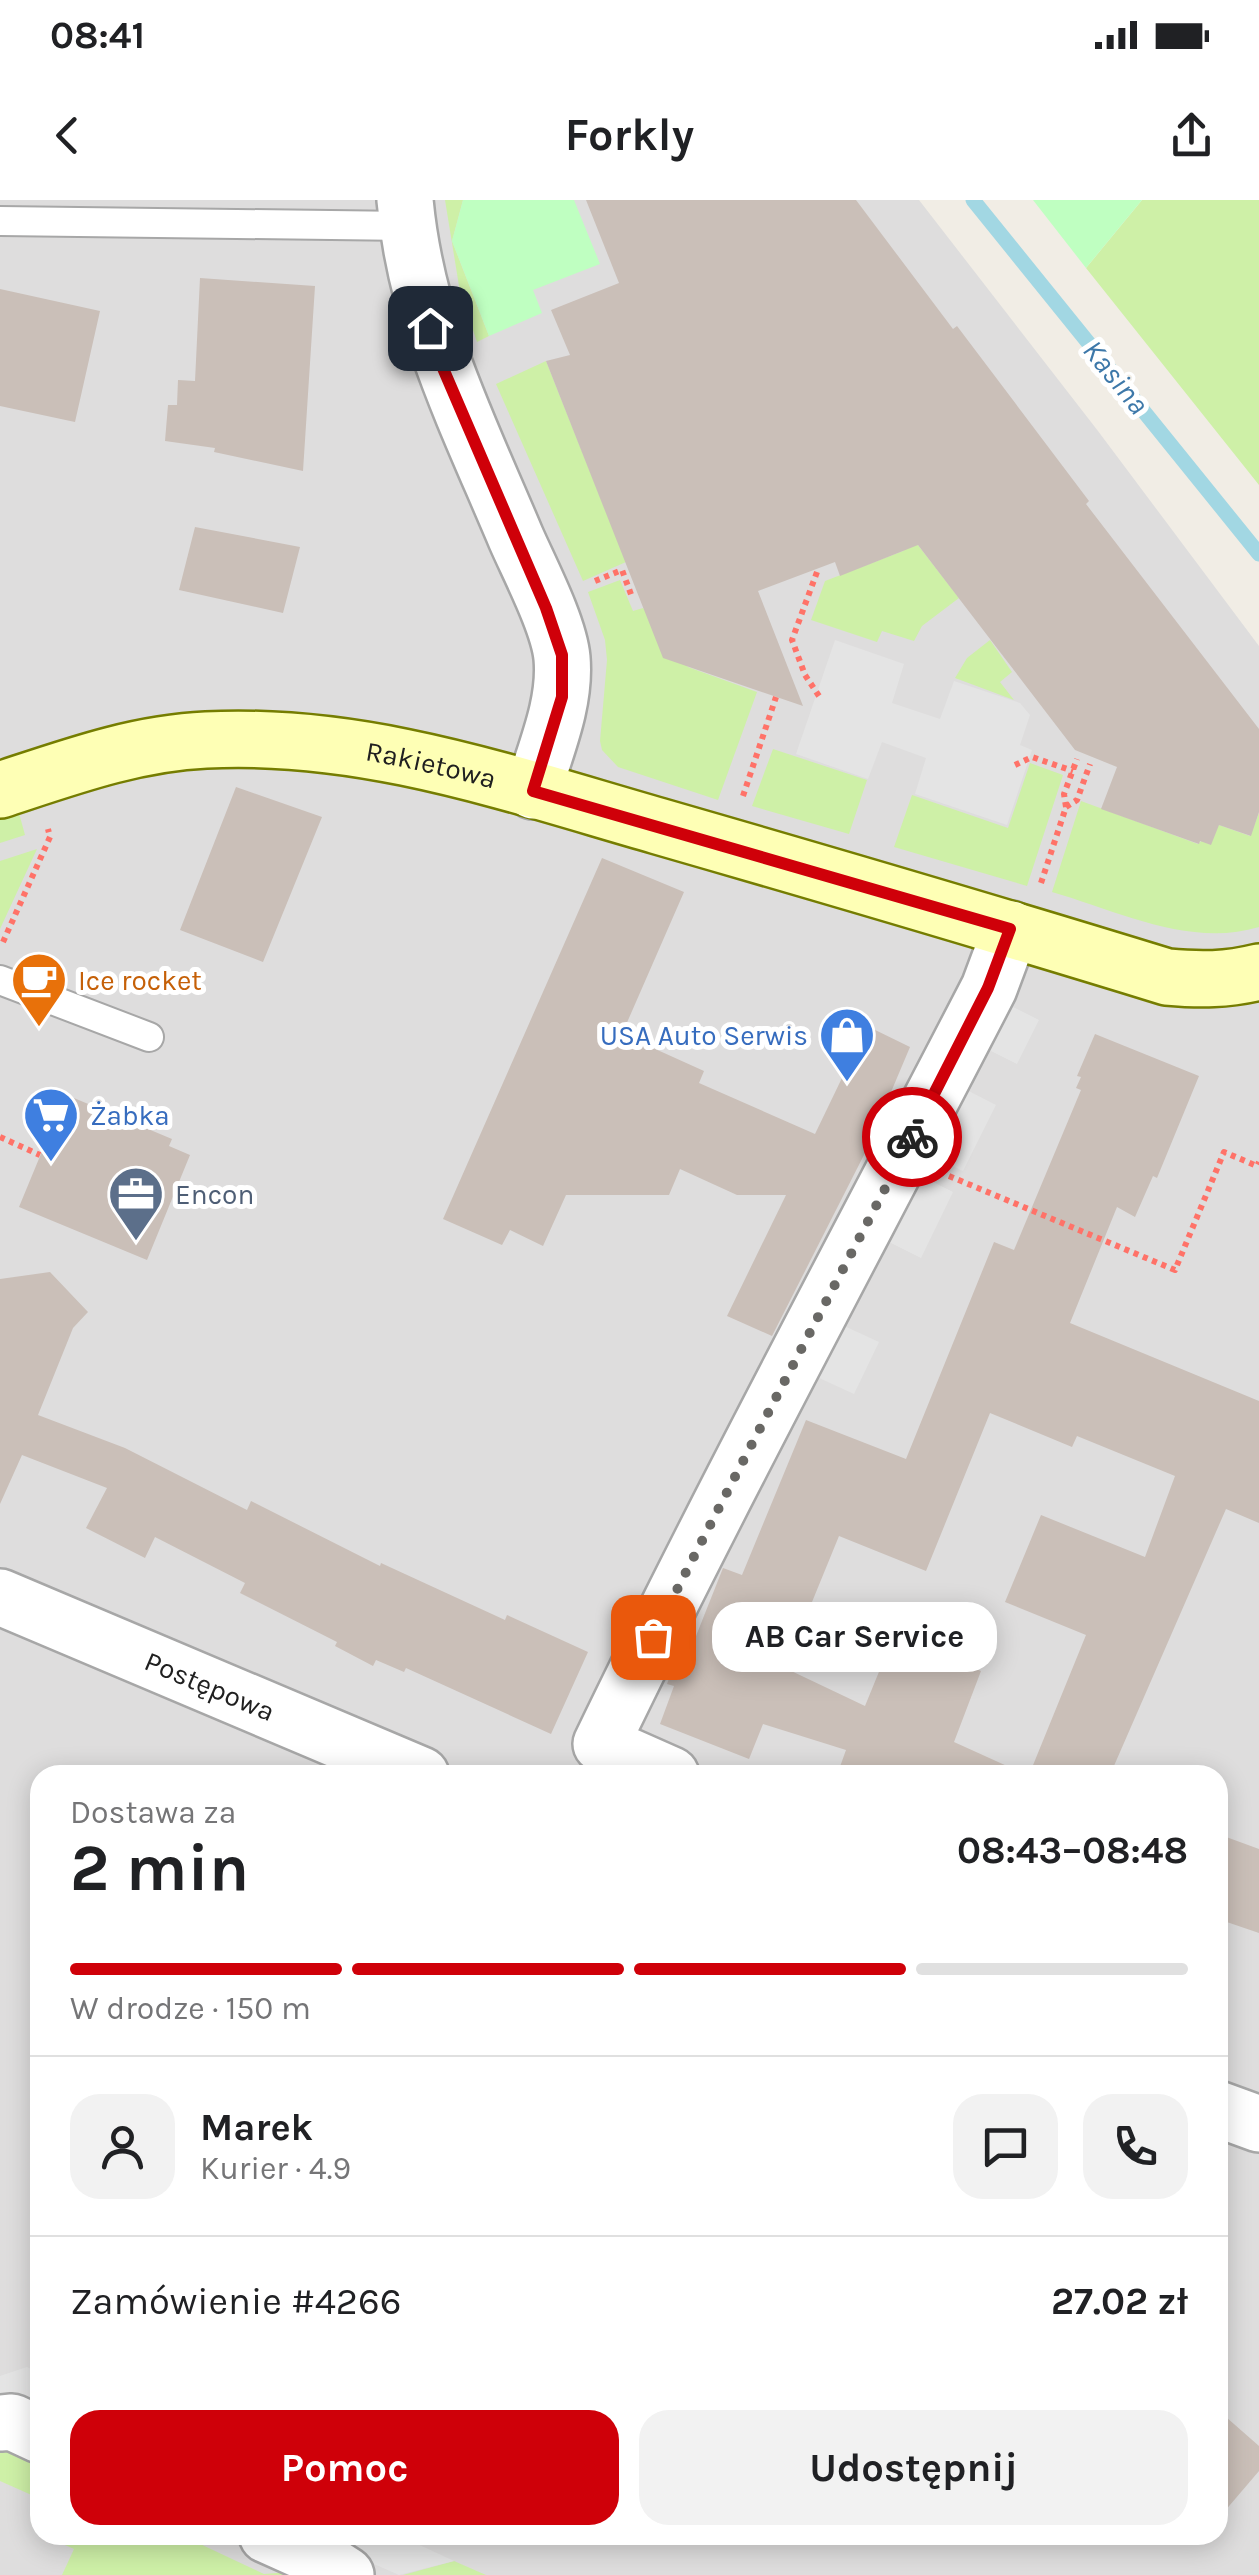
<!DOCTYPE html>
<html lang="pl">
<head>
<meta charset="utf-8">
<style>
	:root { --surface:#fff; --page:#f2f2f2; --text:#202124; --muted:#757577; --line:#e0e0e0; --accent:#cf0009 }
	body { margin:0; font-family:Karla,sans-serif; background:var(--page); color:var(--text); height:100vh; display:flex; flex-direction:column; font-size:38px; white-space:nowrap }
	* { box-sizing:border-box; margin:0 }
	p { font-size:32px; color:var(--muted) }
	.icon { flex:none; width:55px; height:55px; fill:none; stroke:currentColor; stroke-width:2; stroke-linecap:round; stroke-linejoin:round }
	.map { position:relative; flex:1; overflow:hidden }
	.sheet { position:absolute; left:30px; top:1565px; width:1198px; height:780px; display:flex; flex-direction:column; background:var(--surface); border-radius:30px; box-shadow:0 5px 25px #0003 }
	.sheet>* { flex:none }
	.pin { position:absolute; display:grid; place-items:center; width:85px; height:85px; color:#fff; margin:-42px; border-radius:20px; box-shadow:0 5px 15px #0006 }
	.courier { position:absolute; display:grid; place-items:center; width:100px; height:100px; margin:-50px; border:8px solid #cf0009; border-radius:50%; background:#fff; color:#222; box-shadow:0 2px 12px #0007 }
	.bubble { position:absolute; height:70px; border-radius:30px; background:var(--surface); box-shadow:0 5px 25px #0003; font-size:32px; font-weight:700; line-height:70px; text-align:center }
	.overview em { font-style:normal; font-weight:700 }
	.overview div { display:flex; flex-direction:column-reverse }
	.overview { display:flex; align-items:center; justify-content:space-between; height:170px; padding:0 40px }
	h1 { font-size:65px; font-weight:700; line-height:75px }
	.bar { display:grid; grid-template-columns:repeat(4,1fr); gap:15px 10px; align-content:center; height:120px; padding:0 40px }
	.bar i { height:12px; border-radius:8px; background:var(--line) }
	.bar .selected { background:var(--accent) }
	.bar p { grid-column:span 4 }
	.line { display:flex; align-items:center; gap:25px; padding:0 40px; border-top:2px solid var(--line) }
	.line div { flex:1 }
	.round { display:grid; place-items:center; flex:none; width:105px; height:105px; border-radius:30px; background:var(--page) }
	.cta { display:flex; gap:20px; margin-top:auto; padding:20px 40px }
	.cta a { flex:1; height:115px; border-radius:30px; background:var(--accent); color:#fff; font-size:40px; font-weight:700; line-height:115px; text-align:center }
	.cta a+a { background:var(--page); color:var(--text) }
	.status { display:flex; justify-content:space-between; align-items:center; height:70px; padding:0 50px; background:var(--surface); direction:ltr }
	.status svg { height:28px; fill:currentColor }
	header { display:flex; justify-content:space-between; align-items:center; height:130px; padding:0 40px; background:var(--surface); font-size:45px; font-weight:700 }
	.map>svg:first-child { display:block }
	.residential { fill:#dedddd; fill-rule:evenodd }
	.grass { fill:#cef0a7 }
	.park { fill:#bfffc1 }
	.parking { fill:#e4e4e4 }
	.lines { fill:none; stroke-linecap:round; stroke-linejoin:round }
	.stream { stroke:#a2d7e3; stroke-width:15 }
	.building { fill:#cabfb8 }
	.lane-casing { stroke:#a7a7a7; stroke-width:32 }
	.street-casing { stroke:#a7a7a7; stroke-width:60 }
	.secondary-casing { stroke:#757d00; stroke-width:60 }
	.path { stroke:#ff7268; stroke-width:6; stroke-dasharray:5 5; stroke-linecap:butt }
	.lane { stroke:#fff; stroke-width:28 }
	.street { stroke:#fff; stroke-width:55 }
	.secondary { stroke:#feffb5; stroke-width:55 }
	.done { stroke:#696865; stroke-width:10; stroke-dasharray:0 18 }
	.route { stroke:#cf0009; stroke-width:12 }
	.labels { text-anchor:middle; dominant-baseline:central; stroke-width:10; stroke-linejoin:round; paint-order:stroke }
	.street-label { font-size:28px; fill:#202020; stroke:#fff }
	.food-label { font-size:28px; fill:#c56008; stroke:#fff; text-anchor:start }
	.shop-label { font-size:28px; fill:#366cbe; stroke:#fff; text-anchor:end }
	.service-label { font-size:28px; fill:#4e5e75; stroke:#fff; text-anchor:start }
	.water-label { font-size:30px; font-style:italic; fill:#3d78a9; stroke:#fff }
</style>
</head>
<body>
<div class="status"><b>08:41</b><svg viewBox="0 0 49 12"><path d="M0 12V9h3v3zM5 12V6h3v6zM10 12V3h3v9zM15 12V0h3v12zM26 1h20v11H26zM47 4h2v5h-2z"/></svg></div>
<header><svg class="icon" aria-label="back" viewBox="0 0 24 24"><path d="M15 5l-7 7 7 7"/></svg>Forkly<svg class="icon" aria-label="share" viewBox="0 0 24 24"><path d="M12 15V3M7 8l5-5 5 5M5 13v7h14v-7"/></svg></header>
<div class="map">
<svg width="1259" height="2375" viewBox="0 0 1259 2375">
	<rect width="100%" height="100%" fill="#f1ede5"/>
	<path class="residential" d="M0 0H919L1098 231 1259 446V2375H0ZM40 1575H1218V2335H40Z"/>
	<path class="grass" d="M445 0H463L452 41 489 136 477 142 460 92Z
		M1142 0H1259V285L1086 68Z
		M546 161 626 362 583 381 496 184Z
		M914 340 959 398 922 426 914 441 882 431 877 442 811 420 825 381 903 351Z
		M620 380 633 411 643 408 688 467 757 492 718 600 618 567 602 550 600 541 607 460 605 440 588 392Z
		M990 440 1012 472 1000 482 1014 500 955 478 967 458Z
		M773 549 867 580 849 634 752 606Z
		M1030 563 1063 575 1027 686 894 647 912 595 1008 628Z
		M1081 601 1198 644 1219 625 1250 636 1259 613V727C1190 748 1118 711 1052 692Z
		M19 613 25 635 0 643V620Z
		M37 649 0 729V661Z
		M0 2241 40 2251V2296L36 2297 0 2281Z
		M69 2335H181L264 2374 304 2371 312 2375H62L74 2349 65 2345Z
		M454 2361 486 2375H403Z"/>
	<path class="park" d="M463 0H574L600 64 533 90 542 113 489 136 452 41Z
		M1033 0H1142L1086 68Z"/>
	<path class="parking" d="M835 440 904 464 892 503 940 519 954 481 1020 503 1030 515 1020 545 1032 550 1007 625 915 594 926 558 882 542 868 579 796 554Z
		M1003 802 1039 820 1017 864 981 846Z
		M961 887 996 905 963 971 928 954Z
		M917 974 953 992 921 1058 885 1040Z
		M842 1125 879 1142 854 1194 817 1177Z
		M27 2167 40 2173V2217L0 2199V2176Z
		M308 2335H398L454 2361 399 2375Z"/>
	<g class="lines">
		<path class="stream" d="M973 0 1259 354"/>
	</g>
	<path class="building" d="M586 0H856L953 129 957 126 1089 301 1086 304 1259 529V612L1251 636 1219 625 1211 645 1200 641 1199 644 1101 609 1117 567 1075 550 918 345 840 376 835 362 758 391 803 506 663 458 546 161 570 155 551 110 619 83Z
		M200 78 315 86 303 271 214 252 215 248 165 241 168 205H177L178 180 195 181Z
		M0 89 100 111 75 222 0 206Z
		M195 327 300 347 283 413 179 390Z
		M236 587 322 617 263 762 180 730Z
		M602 658 684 692 622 834 704 871 699 883 815 934 867 826 910 847 867 949 772 1136 727 1116 786 995H737L680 969 669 995H566L543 1046 510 1030 502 1045 443 1019Z
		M1095 834 1199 876 1157 978 1153 976 1135 1017 1117 1007 1070 1123 1259 1201V1323L1226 1309 1110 1575H1029L1086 1435 1005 1402 1041 1315 1145 1357 1175 1276 1077 1236 1072 1247 990 1213 926 1371 839 1336 785 1468 865 1506 894 1435 981 1471 954 1542 1027 1575H837L846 1550 763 1524 749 1559 660 1524 674 1486 667 1484 672 1470 690 1434 696 1436 723 1368 742 1375 806 1220 906 1259 994 1042 1014 1050 1081 890 1076 888 1081 877 1077 876Z
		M50 888 172 939 169 946 190 955 147 1060 19 1007 50 932 34 926Z
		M50 1072 88 1112 73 1128 38 1215 125 1248 247 1310 251 1301 380 1366 381 1363 505 1420 507 1415 588 1452 551 1534 406 1468 404 1472 376 1460 373 1466 335 1446 337 1442 240 1393 245 1383 155 1337 145 1358 86 1328 107 1288 22 1255 0 1304V1079Z
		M1218 1634 1259 1649V1733L1218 1719Z
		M1218 2210 1259 2246V2271L1218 2319Z"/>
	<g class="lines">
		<g class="lane-casing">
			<path id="lane" d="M0 21 408 26
				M0 780 149 837"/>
		</g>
		<g class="street-casing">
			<g id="street">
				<path d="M405 0C416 123 469 226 516 338 530 370 559 425 562 458 566 503 546 548 533 591"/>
				<path id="s1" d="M0 1397 421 1575"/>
				<path d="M671 1575 601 1544C724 1289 859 1040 989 788L1011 729"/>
				<path d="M1218 1909 1259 1924"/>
				<path d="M0 2223 12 2222 40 2235"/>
				<path d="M267 2335 323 2360 346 2375"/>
			</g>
		</g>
		<g class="secondary-casing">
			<g id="secondary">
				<path id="s2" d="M0 590C67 568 135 543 206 540 364 532 508 583 658 626 828 675 998 725 1167 777 1200 780 1227 780 1259 772"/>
			</g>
		</g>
		<path class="path" d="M817 372 792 440 805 475 819 496
			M595 381 622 370 632 397
			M1015 565 1032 557 1073 571
			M743 596 776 497
			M1066 607 1077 600 1090 564
			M1041 683 1066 607 1064 594 1077 559
			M3 742 50 637 48 629
			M0 937 40 955
			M949 976 1175 1070 1224 952 1257 966 1259 962"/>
		<use href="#lane" class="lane"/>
		<use href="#street" class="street"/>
		<use href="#secondary" class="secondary"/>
	</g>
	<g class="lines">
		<path class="done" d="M653 1437C738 1269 825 1104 912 937"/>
		<path class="route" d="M430 128 439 159 546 408 562 455V497L533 591 1010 729 988 788 912 937"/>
	</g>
	<defs>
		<g id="cafe-pin" transform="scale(2.875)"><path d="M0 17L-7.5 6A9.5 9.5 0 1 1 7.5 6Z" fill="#e8710a" stroke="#fff"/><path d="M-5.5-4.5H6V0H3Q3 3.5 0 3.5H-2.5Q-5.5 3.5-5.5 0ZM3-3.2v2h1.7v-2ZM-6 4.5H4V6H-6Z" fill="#fff"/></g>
		<g id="shop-pin" transform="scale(2.875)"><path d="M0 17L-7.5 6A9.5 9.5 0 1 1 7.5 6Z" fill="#3f7fe0" stroke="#fff"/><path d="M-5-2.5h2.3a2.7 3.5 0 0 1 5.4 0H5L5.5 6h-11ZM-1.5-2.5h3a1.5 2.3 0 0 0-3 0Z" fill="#fff"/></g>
		<g id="supermarket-pin" transform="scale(2.875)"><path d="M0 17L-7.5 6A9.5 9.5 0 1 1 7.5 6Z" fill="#3f7fe0" stroke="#fff"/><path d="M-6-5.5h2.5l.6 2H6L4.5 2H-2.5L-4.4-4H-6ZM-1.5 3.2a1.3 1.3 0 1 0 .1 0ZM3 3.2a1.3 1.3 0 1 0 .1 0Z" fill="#fff"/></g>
		<g id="office-pin" transform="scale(2.875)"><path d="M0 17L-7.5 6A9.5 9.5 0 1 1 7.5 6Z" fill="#5c6f8a" stroke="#fff"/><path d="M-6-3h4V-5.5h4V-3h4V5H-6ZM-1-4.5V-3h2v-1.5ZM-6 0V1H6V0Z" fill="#fff"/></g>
	</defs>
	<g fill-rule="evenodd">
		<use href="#cafe-pin" x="39" y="780"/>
		<use href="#shop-pin" x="847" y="835"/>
		<use href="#supermarket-pin" x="51" y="915"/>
		<use href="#office-pin" x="136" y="994"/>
	</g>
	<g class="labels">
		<g class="street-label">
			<text stroke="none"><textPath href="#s2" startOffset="440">Rakietowa</textPath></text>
			<text stroke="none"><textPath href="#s1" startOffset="228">Postępowa</textPath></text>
		</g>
		<g class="food-label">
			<text x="78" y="780">Ice rocket</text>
		</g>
		<g class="shop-label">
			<text x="808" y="835">USA Auto Serwis</text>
			<text x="90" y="915" text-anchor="start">Żabka</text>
		</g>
		<g class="service-label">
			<text x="175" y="994">Encon</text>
		</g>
		<g class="water-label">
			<text transform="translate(1116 177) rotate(51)">Kasina</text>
		</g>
	</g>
</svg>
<div class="pin" style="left:653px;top:1437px;background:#ea580c"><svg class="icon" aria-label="bag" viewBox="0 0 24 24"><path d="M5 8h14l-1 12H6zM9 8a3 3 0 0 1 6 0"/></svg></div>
<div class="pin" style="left:430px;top:128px;background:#1f2937"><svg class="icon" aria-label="home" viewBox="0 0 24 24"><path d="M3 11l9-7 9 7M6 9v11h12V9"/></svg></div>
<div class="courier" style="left:912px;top:937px"><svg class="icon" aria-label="bike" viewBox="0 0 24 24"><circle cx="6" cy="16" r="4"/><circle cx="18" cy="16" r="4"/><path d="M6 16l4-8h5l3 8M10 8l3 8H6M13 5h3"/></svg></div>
<div class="bubble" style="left:712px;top:1402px;width:285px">AB Car Service</div>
<section class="sheet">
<div class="overview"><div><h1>2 min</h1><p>Dostawa za</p></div><em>08:43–08:48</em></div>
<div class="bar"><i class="selected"></i><i class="selected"></i><i class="selected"></i><i></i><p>W drodze · 150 m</p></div>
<div class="line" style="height:180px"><a class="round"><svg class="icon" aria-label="person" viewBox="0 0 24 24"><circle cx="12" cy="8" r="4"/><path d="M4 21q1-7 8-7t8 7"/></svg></a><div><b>Marek</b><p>Kurier · 4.9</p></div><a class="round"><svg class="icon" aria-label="chat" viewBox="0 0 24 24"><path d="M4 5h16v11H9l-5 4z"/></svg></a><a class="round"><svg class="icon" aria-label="phone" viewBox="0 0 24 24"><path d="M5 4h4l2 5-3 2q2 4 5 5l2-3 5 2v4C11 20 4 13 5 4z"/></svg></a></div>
<div class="line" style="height:130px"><div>Zamówienie #4266</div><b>27.02 zł</b></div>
<div class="cta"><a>Pomoc</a><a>Udostępnij</a></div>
</section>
</div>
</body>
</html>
